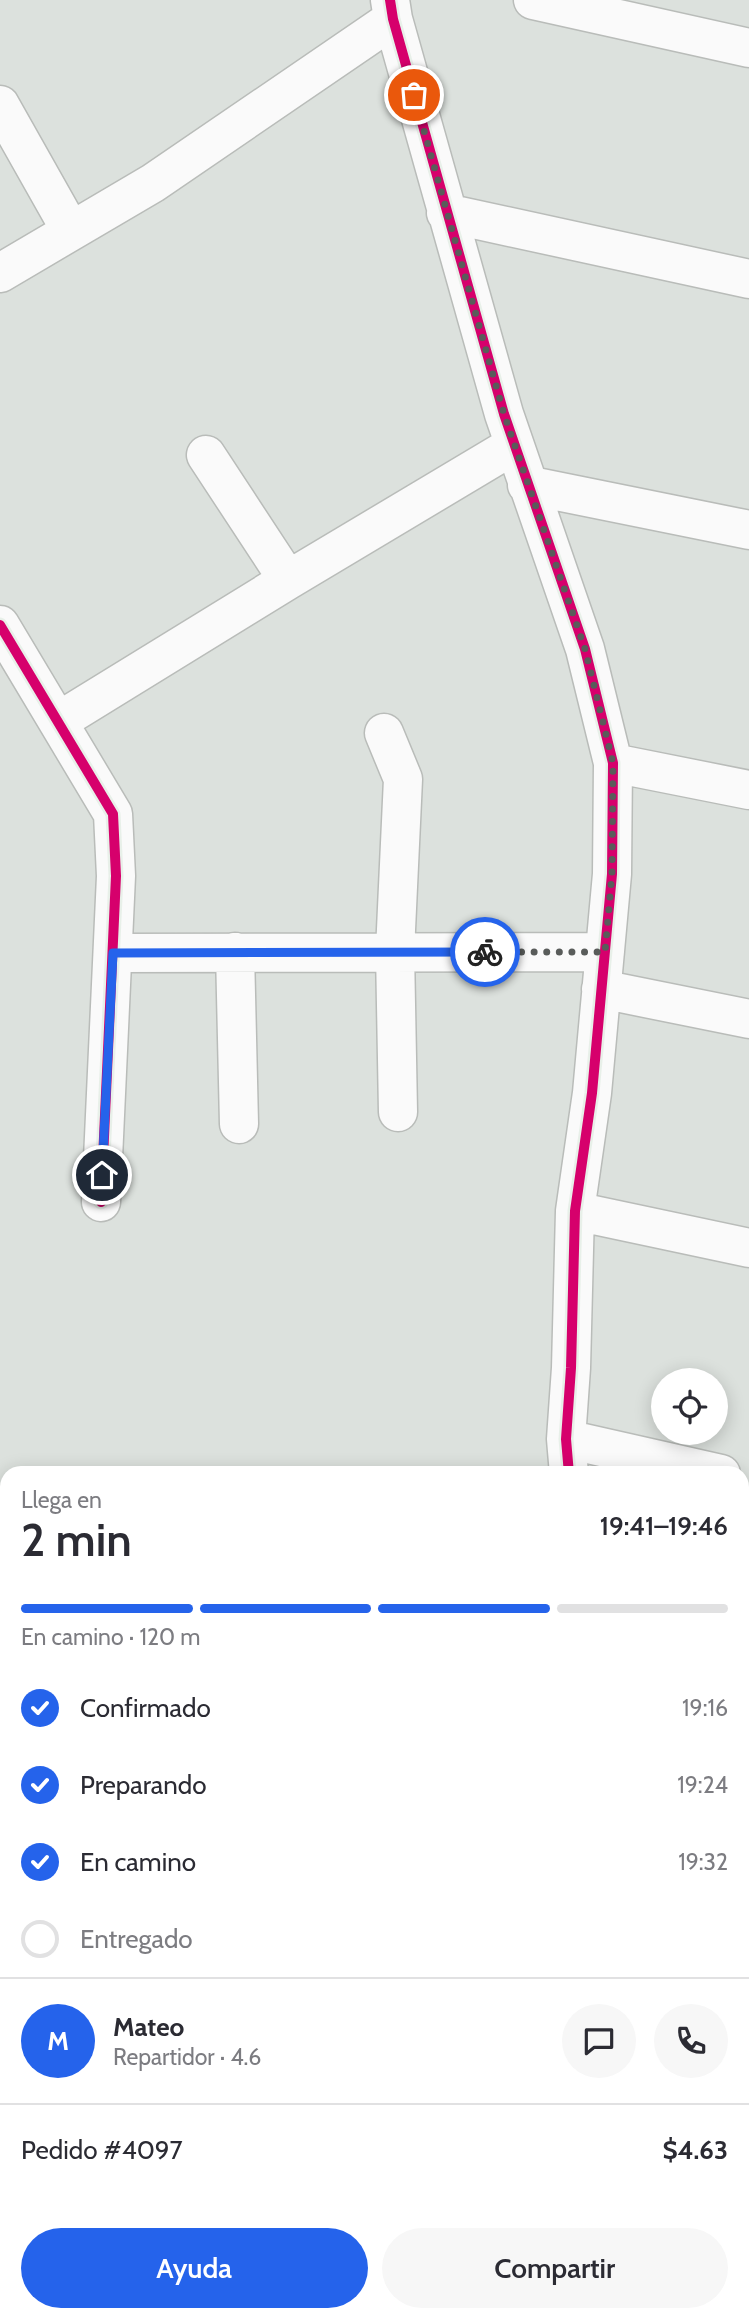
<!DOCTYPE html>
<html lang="es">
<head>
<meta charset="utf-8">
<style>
	:root { --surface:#fff; --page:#f7f7f7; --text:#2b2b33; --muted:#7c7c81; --line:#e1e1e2; --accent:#2563eb }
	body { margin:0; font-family:Cabin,sans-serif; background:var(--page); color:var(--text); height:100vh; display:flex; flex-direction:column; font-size:26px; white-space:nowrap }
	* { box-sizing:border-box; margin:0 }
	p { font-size:23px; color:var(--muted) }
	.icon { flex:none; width:38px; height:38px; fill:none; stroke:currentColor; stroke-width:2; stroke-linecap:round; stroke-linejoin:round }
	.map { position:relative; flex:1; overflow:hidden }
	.sheet { position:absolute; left:0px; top:1466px; width:749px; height:856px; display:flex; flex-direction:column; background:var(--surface); border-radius:21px 21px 0 0; box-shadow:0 4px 18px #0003 }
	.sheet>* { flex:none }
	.buttons { position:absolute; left:651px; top:1368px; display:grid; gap:14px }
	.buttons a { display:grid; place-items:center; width:77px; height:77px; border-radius:50%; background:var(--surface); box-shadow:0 4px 18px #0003; font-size:35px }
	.pin { position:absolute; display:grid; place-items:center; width:60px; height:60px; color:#fff; margin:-30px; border:4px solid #fff; border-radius:50%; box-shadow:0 2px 7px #0007 }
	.courier { position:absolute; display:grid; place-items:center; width:70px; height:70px; margin:-35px; border:5px solid #2563eb; border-radius:50%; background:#fff; color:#222; box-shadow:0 2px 9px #0007 }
	.head em { font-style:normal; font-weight:600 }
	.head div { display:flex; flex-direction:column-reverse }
	.head { display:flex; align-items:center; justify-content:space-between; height:119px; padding:0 21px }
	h1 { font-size:46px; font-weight:600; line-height:52px }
	.bar { display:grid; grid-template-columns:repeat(4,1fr); gap:10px 7px; align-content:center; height:84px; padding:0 21px }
	.bar i { height:9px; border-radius:5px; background:var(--line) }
	.bar .selected { background:var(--accent) }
	.bar p { grid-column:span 4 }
	.line { display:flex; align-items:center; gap:18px; padding:0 21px; border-top:2px solid var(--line) }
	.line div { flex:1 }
	.round { display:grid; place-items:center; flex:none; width:74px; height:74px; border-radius:37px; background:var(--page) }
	ol { padding:0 21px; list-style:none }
	li { display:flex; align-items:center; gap:21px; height:77px }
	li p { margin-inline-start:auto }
	li .icon { padding:7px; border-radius:50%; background:var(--accent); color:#fff; stroke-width:4 }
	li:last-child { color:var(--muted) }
	li i { width:38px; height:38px; border:4px solid var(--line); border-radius:50% }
	.button { display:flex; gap:14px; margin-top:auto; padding:14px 21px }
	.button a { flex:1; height:80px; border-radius:42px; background:var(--accent); color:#fff; font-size:28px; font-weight:600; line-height:80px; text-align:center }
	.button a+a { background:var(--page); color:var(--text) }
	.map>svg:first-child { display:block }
	.shadow { fill:#0003 }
	.building { fill:#bcbfbd }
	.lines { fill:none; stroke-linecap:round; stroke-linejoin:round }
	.minor-casing { stroke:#b9bcb9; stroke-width:41 }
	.minor { stroke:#fafafa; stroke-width:38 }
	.cycleway-casing { stroke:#e8f0e9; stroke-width:15 }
	.cycleway { stroke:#d6006c; stroke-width:10 }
	.done { stroke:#595c5a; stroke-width:7; stroke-dasharray:0 12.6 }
	.route { stroke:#2563eb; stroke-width:9 }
</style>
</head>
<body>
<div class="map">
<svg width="749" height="2321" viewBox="0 0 749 2321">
	<rect width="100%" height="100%" fill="#dce1dd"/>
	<path class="shadow" d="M0 2040H7V2101H0Z"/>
	<path class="building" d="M0 2038H7V2089H0Z"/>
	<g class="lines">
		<g class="minor-casing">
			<path id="minor" d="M390 0 393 19 504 414 585 649 613 763 612 874 592 1093 575 1211 571 1368 566 1439 569 1474
				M533 0 749 48
				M0 105 71 231
				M446 213 749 279
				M0 273 153 183 393 19
				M206 455 288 580
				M527 485 749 530
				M0 625 113 814 116 876 101 1202
				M59 721 288 580 514 445
				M384 733 403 779 395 951 398 1112
				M613 763 749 790
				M235 952 239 1124
				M113 953 605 952
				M601 989 749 1019
				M575 1211 749 1248
				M566 1439 721 1474
				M0 1591 7 1592
				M742 1707 749 1709
				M742 1965 749 1966
				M0 2018 7 2017
				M0 2258H7
				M723 2315 725 2321
				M322 2321V2315"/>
		</g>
		<use href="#minor" class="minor"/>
		<g class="cycleway-casing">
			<path id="cycleway" d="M390 0 393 19 504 414 585 649 613 763 612 874 592 1093 575 1211 571 1368 566 1439 569 1474
				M0 625 113 814 116 876 101 1202"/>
		</g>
		<use href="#cycleway" class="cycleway"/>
	</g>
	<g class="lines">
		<path class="done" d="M414 95 504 414 585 649 613 763 612 874 605 952H485"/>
		<path class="route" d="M102 1175 113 953 485 952"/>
	</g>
</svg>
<div class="buttons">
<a><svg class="icon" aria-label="locate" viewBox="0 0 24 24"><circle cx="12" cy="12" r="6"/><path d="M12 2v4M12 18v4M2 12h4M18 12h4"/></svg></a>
</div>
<div class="pin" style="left:414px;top:95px;background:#ea580c"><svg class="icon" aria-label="bag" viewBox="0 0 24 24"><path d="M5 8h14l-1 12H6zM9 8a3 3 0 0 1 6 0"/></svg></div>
<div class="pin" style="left:102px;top:1175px;background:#1f2937"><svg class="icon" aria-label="home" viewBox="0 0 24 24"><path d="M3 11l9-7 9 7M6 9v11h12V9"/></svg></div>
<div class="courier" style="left:485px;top:952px"><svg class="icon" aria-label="bike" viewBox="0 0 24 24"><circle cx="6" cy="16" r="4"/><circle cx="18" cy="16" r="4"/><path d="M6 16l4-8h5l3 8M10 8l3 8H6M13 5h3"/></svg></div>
<section class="sheet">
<div class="head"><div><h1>2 min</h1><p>Llega en</p></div><em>19:41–19:46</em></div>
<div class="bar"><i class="selected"></i><i class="selected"></i><i class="selected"></i><i></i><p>En camino · 120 m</p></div>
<ol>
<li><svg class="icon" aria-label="check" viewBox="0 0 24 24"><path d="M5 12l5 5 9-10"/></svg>Confirmado<p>19:16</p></li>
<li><svg class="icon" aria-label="check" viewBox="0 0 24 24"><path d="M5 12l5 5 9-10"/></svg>Preparando<p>19:24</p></li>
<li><svg class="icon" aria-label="check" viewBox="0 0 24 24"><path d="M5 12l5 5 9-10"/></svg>En camino<p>19:32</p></li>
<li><i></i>Entregado</li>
</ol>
<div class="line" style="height:126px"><b class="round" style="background:var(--accent);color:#fff">M</b><div><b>Mateo</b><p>Repartidor · 4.6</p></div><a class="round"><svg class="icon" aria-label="chat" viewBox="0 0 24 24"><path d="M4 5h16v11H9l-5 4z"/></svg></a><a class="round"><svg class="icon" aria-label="phone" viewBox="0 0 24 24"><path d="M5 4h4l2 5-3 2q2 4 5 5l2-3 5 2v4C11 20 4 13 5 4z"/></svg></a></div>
<div class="line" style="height:91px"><div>Pedido #4097</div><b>$4.63</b></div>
<div class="button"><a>Ayuda</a><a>Compartir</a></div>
</section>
</div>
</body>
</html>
